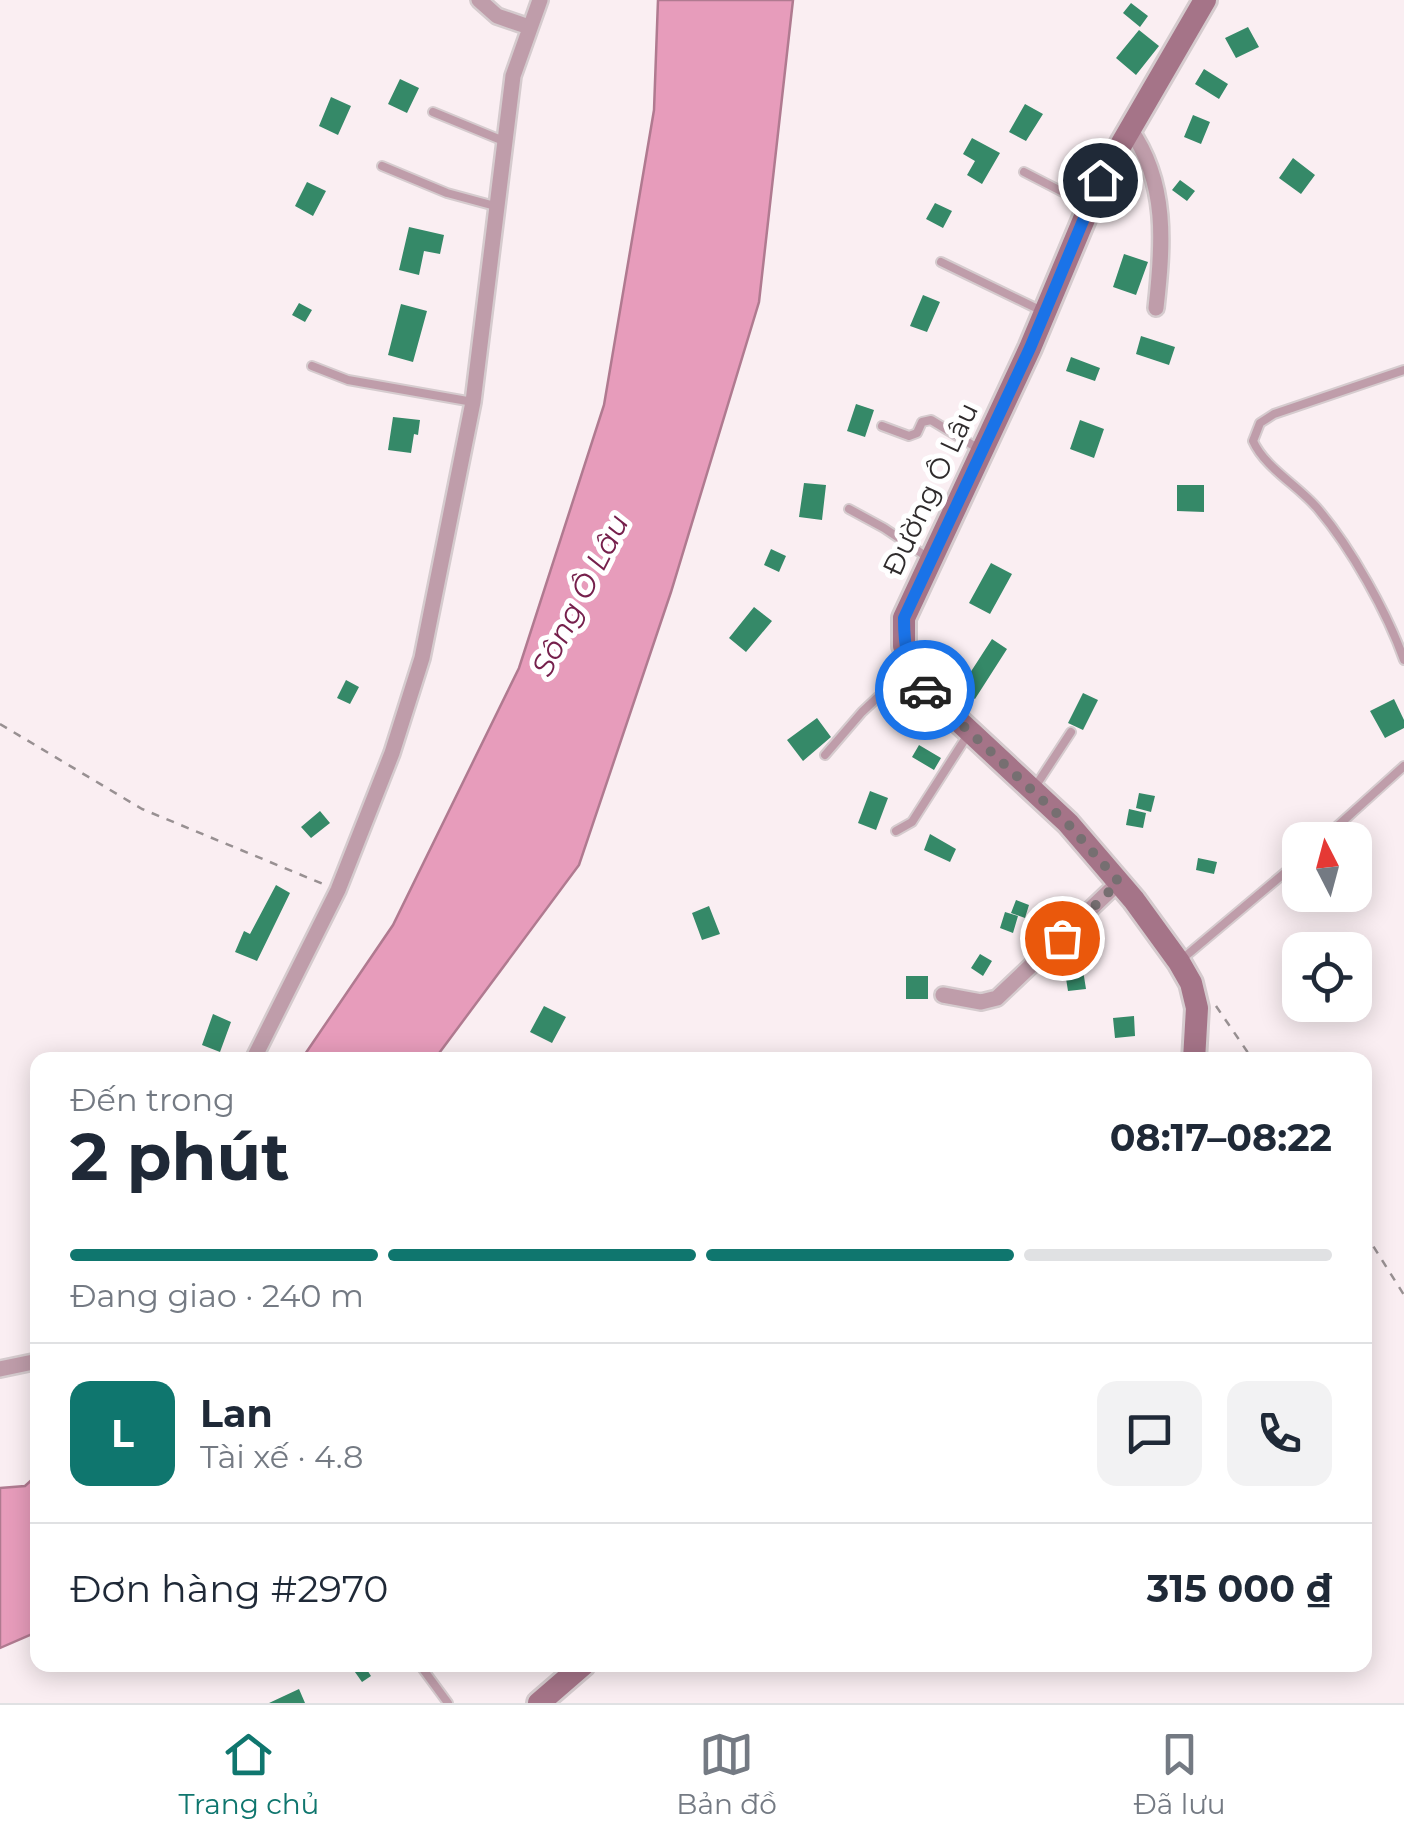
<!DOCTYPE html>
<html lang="vi">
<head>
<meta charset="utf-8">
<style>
	:root { --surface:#fff; --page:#f2f2f3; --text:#1f2937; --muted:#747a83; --line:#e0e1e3; --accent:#0f766e }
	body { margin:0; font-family:Montserrat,sans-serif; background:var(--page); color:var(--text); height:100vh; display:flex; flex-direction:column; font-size:38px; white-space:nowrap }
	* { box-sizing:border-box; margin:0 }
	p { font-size:32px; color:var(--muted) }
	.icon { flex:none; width:55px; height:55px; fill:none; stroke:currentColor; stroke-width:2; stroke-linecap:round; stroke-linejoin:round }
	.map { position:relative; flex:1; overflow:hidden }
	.side { position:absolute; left:30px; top:1052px; width:1342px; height:620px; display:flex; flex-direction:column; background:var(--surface); border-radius:20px; box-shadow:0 5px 25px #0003 }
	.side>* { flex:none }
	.needle { width:65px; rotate:354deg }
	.tools { position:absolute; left:1282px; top:822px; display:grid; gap:20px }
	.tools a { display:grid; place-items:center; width:90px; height:90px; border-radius:20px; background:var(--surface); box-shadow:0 5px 25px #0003; font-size:50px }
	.pin { position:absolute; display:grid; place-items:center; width:85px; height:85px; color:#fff; margin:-42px; border:5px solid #fff; border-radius:50%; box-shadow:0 2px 10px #0007 }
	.courier { position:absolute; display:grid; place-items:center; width:100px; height:100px; margin:-50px; border:8px solid #1a73e8; border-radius:50%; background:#fff; color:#222; box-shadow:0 2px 12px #0007 }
	.summary em { font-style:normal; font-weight:700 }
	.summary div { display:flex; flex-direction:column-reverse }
	.summary { display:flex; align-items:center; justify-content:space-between; height:170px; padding:0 40px }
	h1 { font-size:65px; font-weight:700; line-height:75px }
	.bar { display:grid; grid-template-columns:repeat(4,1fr); gap:15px 10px; align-content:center; height:120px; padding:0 40px }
	.bar i { height:12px; border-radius:8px; background:var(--line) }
	.bar .active { background:var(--accent) }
	.bar p { grid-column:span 4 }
	.line { display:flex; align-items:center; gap:25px; padding:0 40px; border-top:2px solid var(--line) }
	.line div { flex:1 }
	.round { display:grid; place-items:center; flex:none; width:105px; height:105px; border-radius:20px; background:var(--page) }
	.menu { display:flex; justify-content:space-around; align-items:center; height:140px; border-top:2px solid var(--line); background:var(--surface); font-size:28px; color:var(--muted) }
	.menu a { display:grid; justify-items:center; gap:5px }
	.menu .active { color:var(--accent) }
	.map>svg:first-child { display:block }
	.water { fill:#e79cbb; stroke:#b07a90; stroke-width:2.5 }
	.building { fill:#358968 }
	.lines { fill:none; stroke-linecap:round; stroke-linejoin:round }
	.service-casing { stroke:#d5cbce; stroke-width:12 }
	.minor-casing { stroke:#d5cbce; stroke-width:20 }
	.secondary-casing { stroke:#d5cbce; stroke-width:28 }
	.path { stroke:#989092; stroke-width:2.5; stroke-dasharray:8 8; stroke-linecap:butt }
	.service { stroke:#bf9daa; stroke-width:8 }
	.minor { stroke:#bf9daa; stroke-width:15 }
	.secondary { stroke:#a57488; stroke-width:22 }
	.done { stroke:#766f71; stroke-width:10; stroke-dasharray:0 18 }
	.route { stroke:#1a73e8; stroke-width:12 }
	.labels { text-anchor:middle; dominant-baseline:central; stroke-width:10; stroke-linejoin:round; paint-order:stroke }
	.street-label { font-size:28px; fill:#2f2b2c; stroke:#fff }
	.water-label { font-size:30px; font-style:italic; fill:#76204c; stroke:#fff }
</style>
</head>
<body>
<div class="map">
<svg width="1404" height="1703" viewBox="0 0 1404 1703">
	<rect width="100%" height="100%" fill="#faeef2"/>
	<path class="water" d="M658 0H793L759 302 671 592 579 865 434 1060H301L393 925 519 668 604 405 654 110Z
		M37 1475V1632L0 1648V1488L25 1486Z"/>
	<path class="building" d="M1131 3 1148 16 1140 27 1123 13Z
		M1248 27 1259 47 1236 58 1225 38Z
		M1139 30 1159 46 1136 75 1116 58Z
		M1204 69 1228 84 1219 99 1195 84Z
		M400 79 419 88 407 113 388 104Z
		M331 97 351 106 338 135 319 126Z
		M1025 104 1043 114 1026 141 1009 132Z
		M1193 115 1210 122 1201 144 1184 137Z
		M972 138 1000 153 982 184 967 175 975 161 963 154Z
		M1293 158 1315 175 1301 194 1279 178Z
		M1180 180 1195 191 1187 201 1172 190Z
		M307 182 326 191 313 216 295 206Z
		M935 203 952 211 943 228 926 219Z
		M409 227 444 235 440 254 424 251 419 275 399 270Z
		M1124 254 1148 262 1136 295 1113 287Z
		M923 295 940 302 927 332 910 326Z
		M299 303 312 310 305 322 292 315Z
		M401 304 427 311 413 362 388 355Z
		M1141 336 1175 347 1169 365 1136 354Z
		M1071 357 1100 368 1095 381 1066 371Z
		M856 404 874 410 865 437 847 431Z
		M393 417 420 420 418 435 414 434 411 453 388 450Z
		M1080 420 1104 429 1094 458 1070 449Z
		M804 483 826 485 822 520 799 517Z
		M1177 485H1204V512L1177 511Z
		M771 549 786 556 779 572 764 565Z
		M991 563 1012 574 990 614 969 603Z
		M754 607 772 621 746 652 729 638Z
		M992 639 1007 649 975 699 959 690Z
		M346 680 359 687 350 704 337 698Z
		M1083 693 1098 700 1083 730 1068 723Z
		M1394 699 1404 720V728L1385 738 1370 711Z
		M817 718 831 737 803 761 787 740Z
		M919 745 941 758 934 770 912 757Z
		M870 791 888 798 876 830 858 823Z
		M1139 793 1155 796 1151 812 1136 808Z
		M1129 809 1146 813 1143 828 1126 825Z
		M320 811 330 823 311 838 301 827Z
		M930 834 956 849 950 862 924 850Z
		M1198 858 1217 862 1214 874 1196 870Z
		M276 885 290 893 257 961 235 952 244 931 250 934Z
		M1016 900 1029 905 1025 918 1011 913Z
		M709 906 720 934 702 940 692 913Z
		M1005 912 1018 916 1013 933 1000 928Z
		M980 954 992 961 983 976 971 968Z
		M1082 964 1086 989 1068 991 1064 966Z
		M906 976H928V999H906Z
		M544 1006 566 1017 552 1043 530 1032Z
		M213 1014 231 1022 220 1052 202 1045Z
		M1134 1016 1135 1036 1115 1038 1113 1018Z
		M350 1665H364L371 1676 362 1682Z
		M299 1689 305 1703H269Z"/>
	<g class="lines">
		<g class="service-casing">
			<path id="service" d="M433 112 506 142
				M382 166 447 193 495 206
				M1024 172 1086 204
				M941 262 1040 310
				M312 366 348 380 473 402
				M1404 370 1274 414 1260 423 1253 441C1265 468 1299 486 1318 509 1351 548 1387 612 1404 660
				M882 426 909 436 917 433 922 422 931 420 979 449
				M849 509 884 528 930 559
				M825 755 862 712 909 668
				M1035 787 1071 732
				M896 831 912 822 969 733
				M1322 840 1404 766
				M1181 960 1300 860
				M420 1665 448 1703"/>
		</g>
		<g class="minor-casing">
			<path id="minor" d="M479 0 497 16 529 27
				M1130 129C1168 183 1163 245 1156 308
				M943 995 981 1002 997 998 1119 882
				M253 1060 338 890 392 753 422 658 473 402 513 76 540 0
				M0 1369 38 1361"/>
		</g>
		<g class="secondary-casing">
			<path id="secondary" d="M1194 1060 1197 1008 1191 983 1179 962 1134 900 1068 823 921 686 904 646V618L1030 348 1100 181 1205 0
				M539 1703 583 1665"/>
		</g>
		<path class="path" d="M0 724 142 809 323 884
			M1216 1006 1253 1060
			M1365 1233 1404 1295"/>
		<use href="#service" class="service"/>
		<use href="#minor" class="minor"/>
		<use href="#secondary" class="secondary"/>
	</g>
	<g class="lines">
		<path class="done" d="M925 690 1068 824 1119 882 1062 938"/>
		<path class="route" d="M925 690C907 669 904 646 904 618L1030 348 1100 180"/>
	</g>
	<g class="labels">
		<g class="street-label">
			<text transform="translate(930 489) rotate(-65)">Đường Ô Lâu</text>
		</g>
		<g class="water-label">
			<text transform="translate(580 595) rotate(-63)">Sông Ô Lâu</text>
		</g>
	</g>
</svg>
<div class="tools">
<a><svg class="needle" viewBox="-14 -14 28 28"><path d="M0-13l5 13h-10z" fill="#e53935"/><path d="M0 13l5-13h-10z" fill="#747a83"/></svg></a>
<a><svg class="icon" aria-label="locate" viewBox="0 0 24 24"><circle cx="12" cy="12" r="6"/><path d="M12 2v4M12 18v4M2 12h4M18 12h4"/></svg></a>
</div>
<div class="pin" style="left:1062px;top:938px;background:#ea580c"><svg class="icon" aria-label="bag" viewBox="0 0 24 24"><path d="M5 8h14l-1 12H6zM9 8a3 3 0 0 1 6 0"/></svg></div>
<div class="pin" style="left:1100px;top:180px;background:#1f2937"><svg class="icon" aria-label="home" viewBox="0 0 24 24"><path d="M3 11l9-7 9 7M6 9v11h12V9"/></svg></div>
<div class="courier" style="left:925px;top:690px"><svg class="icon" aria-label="car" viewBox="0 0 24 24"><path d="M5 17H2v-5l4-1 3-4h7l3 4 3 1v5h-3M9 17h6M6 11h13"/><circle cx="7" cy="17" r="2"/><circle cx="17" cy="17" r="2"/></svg></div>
<section class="side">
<div class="summary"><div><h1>2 phút</h1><p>Đến trong</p></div><em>08:17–08:22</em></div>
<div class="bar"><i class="active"></i><i class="active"></i><i class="active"></i><i></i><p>Đang giao · 240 m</p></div>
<div class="line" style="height:180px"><b class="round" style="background:var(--accent);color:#fff">L</b><div><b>Lan</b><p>Tài xế · 4.8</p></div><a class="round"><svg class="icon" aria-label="chat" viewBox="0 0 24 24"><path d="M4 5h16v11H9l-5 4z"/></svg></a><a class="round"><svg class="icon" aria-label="phone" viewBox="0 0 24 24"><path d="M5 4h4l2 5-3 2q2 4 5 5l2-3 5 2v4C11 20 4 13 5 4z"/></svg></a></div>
<div class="line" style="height:130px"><div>Đơn hàng #2970</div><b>315 000 ₫</b></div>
</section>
</div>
<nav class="menu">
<a class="active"><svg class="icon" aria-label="home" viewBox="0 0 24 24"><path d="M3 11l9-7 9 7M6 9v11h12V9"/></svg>Trang chủ</a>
<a><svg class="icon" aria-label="map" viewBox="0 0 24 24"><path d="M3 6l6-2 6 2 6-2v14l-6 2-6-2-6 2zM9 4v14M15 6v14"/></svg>Bản đồ</a>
<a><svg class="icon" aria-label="saved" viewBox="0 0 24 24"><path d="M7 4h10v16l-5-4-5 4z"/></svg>Đã lưu</a>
</nav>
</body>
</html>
